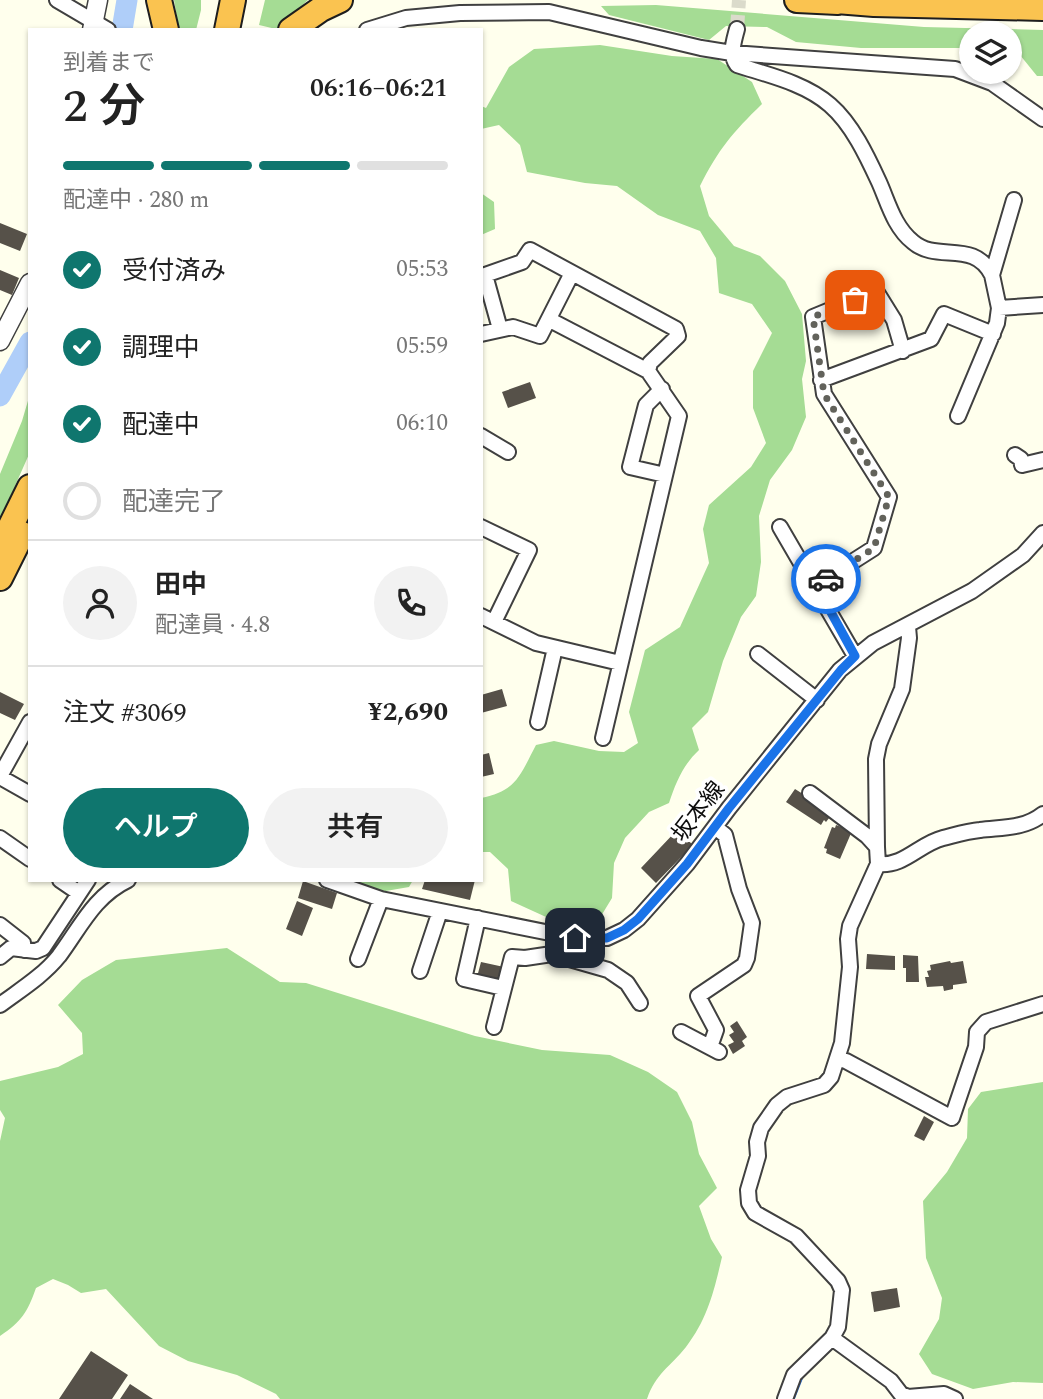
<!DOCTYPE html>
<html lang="ja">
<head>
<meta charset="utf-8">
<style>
	:root { --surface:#fff; --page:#f2f2f2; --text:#222; --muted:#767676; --line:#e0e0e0; --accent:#0f766e }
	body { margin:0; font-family:Spectral,"Noto Sans JP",serif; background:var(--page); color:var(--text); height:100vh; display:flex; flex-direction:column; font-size:26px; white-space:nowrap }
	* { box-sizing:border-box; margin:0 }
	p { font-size:23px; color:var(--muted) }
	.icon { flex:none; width:38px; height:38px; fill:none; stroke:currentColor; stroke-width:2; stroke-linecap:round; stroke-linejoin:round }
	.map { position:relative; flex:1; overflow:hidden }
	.sheet { position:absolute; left:28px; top:28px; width:455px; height:854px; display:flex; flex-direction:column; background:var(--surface); border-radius:0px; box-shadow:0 2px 5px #0004 }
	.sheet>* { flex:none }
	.controls { position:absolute; left:959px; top:21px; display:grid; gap:14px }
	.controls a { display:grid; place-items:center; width:63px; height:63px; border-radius:50%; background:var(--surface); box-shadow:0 2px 5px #0004; font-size:35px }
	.pin { position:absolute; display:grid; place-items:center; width:60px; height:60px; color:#fff; margin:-30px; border-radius:14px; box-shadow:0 4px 10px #0006 }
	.courier { position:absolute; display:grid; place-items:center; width:70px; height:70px; margin:-35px; border:5px solid #1a73e8; border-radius:50%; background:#fff; color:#222; box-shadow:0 2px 9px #0007 }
	.summary em { font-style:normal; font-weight:600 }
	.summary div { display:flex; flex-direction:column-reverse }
	.summary { display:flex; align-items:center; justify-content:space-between; height:119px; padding:0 35px }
	h1 { font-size:46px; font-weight:600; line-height:52px }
	.bar { display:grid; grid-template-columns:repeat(4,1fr); gap:10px 7px; align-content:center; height:84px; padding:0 35px }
	.bar i { height:9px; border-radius:5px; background:var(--line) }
	.bar .on { background:var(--accent) }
	.bar p { grid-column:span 4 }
	.line { display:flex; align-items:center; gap:18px; padding:0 35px; border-top:2px solid var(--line) }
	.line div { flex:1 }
	.round { display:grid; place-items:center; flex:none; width:74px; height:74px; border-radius:37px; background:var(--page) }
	ol { padding:0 35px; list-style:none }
	li { display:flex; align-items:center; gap:21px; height:77px }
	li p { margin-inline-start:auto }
	li .icon { padding:7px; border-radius:50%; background:var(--accent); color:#fff; stroke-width:4 }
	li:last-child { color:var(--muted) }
	li i { width:38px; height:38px; border:4px solid var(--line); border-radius:50% }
	.button { display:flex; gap:14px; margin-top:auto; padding:14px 35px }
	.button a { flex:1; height:80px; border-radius:42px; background:var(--accent); color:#fff; font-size:28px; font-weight:600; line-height:80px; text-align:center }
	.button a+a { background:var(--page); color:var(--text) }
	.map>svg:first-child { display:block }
	.forest { fill:#a5dc94 }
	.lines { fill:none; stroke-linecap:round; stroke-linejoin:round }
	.stream { stroke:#3371d3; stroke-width:3.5 }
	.river { stroke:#afcef9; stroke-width:21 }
	.building { fill:#565149 }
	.minor-tunnel { stroke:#dbdbcb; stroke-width:14; stroke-dasharray:14 7; stroke-linecap:butt }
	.minor-casing { stroke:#404040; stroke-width:18 }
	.tertiary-casing { stroke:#404040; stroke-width:21 }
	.motorway-casing { stroke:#1e1e1e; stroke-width:28 }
	.minor { stroke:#fff; stroke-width:14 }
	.tertiary { stroke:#fff; stroke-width:18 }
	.motorway { stroke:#fac350; stroke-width:24 }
	.done { stroke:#62625b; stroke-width:7; stroke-dasharray:0 12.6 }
	.route { stroke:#1a73e8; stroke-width:9 }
	.labels { text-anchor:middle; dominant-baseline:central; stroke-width:7; stroke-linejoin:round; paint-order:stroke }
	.street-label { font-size:23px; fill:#0d0d0d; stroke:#fff }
</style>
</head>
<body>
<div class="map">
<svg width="1043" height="1399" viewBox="0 0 1043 1399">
	<rect width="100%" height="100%" fill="#ffffed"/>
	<path class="forest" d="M174 0H201V10L196 30H179Z
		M265 0H308L276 29 259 25Z
		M656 5 924 27 1043 30V76H1037L1020 55 1010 53V33H971V48H861L796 42 767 27 726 26 709 40 609 15 601 6Z
		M600 45 672 56 717 59 752 82 762 104C733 132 718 150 700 186L709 216 734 246 760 256 785 281 802 314 806 361 802 379 806 417 792 450 770 480 759 516 761 562 756 596 741 617 723 661 708 712 692 728 699 750C683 765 676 782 669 803L649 812 625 838 614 863 612 898 598 921 557 922 511 901 508 869 490 852H481V798C517 791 520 775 536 745L554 741 599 751 624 752 638 743 629 712 645 650 680 627 709 563 703 529 709 505 751 467 766 443 753 408V371L772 333 752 304 719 293 716 258 700 231 658 215 617 186 585 183 527 172 520 145 499 125 481 129V106L486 108 509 67 534 49Z
		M481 193 494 202 495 229 481 235Z
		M30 394V452L0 520V474L22 421Z
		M349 880H413L409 887 380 892Z
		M227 948 280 982 306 983 475 1036 542 1050 610 1055 648 1072 677 1092 692 1122 699 1154 717 1188 699 1206 711 1239 722 1257C714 1291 708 1318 686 1347 670 1367 656 1373 647 1399H280L276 1394 237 1375 188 1361 159 1346 106 1289 81 1293 68 1285 53 1279 36 1288C27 1313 22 1321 0 1336V1141L5 1118 0 1110V1081L58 1067 83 1054 82 1033 58 1005 82 980 116 960Z
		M1043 1082V1383L1013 1382 973 1389 932 1374 919 1354 939 1319 942 1298 926 1258 923 1201 947 1172 967 1138 968 1109 981 1092Z"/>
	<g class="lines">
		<path class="stream" d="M793 1399 802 1376"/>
		<path class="river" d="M122 30 127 0
			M0 396 30 342"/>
	</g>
	<path class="building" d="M0 223 27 234 20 251 0 243Z
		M0 270 19 278 12 295 0 290Z
		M530 382 536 398 508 408 502 392Z
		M502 689 507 706 481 713V695Z
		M0 692 24 704 15 720 0 713Z
		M489 753 494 774 481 777V755Z
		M795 789 833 813 826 822 824 820 821 825 786 802Z
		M836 825 852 831 840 859 826 853 827 849 824 848 832 827 835 828Z
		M677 830 693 845 656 883 641 868Z
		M425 880H475L470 900 422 889Z
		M303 881 337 893 332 909 298 898Z
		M297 901 313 908 302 936 286 929Z
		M867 954 895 956V970L866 969Z
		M903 955 918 956 919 982H906V968H903Z
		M950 961 951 963 963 961 967 983 953 985V989L944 991 943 986 927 987 925 977H929L927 971 931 970 930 965Z
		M481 962 504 967 500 982 477 977Z
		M737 1021 747 1037 742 1041 745 1046 733 1054 728 1045 734 1042 729 1035 734 1032 730 1026Z
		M924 1116 934 1122 924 1141 914 1136Z
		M897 1288 900 1307 874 1312 871 1292Z
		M91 1351 128 1375 112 1399H59Z
		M130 1384 153 1399H120Z"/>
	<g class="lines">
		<path class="minor-tunnel" d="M737 29 739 0"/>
		<g class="minor-casing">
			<path id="minor" d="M57 0 108 30
				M737 29C734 41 729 54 737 65 768 75 805 83 830 105 852 124 867 156 879 182 888 202 894 227 913 242 937 263 974 239 992 275
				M367 30 406 18 460 13 549 12 701 48 732 53 955 69 992 83 1043 119
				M999 308 1043 305
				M550 320 648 371 679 416 603 738
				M500 329 485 275 522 262 530 250 676 329 678 336 650 363 648 371
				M481 334 513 327 540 336 572 273
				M821 380 931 339 944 314 993 334
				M662 389 646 405 630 467 665 475
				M958 416 997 323 999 308 992 275 1014 200
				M481 436 508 452
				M1015 455 1021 459 1022 465 1043 460
				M481 527 529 550 494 622
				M780 527 855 656
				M816 585 874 548 889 497 824 394 813 317 876 291 894 320 903 351
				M481 616 536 643 620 663
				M758 654 817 700
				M538 722 555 648
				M0 776 30 722
				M0 777 30 794
				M0 838 30 859
				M877 847 876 759 879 744 902 689 909 638 908 627
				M878 864C904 867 919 844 943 838 955 835 968 831 980 830 1003 827 1024 829 1043 814
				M60 880 79 893
				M327 880 381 899 575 938H607L624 930 638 919 687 864 729 808 840 670 873 643 972 591 1023 555 1043 533
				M478 918 464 979 503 988
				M0 925 23 943 24 950
				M0 957 11 948 36 951 43 948 88 880
				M358 959 381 899
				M420 971 440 911
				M0 1005C20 990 43 976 59 956 80 928 94 896 128 880
				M494 1027 512 957 525 958 552 954 608 970 627 983 640 1003
				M681 1032 719 1052
				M710 1047 716 1030 698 996 744 965 747 958 752 923 739 889 725 835 715 827
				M838 1059 846 1061 952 1118 976 1047 977 1032 986 1022 1043 1004
				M832 1338 891 1381 901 1394 908 1397 944 1394 955 1399
				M785 1399 794 1375 832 1338 838 1327 842 1290 838 1281 796 1236 755 1213 749 1203 748 1190 758 1156 757 1142 761 1128 777 1105 787 1097 824 1085 831 1077 842 1043 850 967 848 939 850 926 878 864 877 847 867 836 810 793"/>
		</g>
		<g class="tertiary-casing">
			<path id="tertiary" d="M92 30 98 0
				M0 341 30 283"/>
		</g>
		<g class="motorway-casing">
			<path id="motorway" d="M159 0 166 30
				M797 0 838 2
				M824 0 874 4 1043 8
				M227 30 233 0
				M291 30 321 9 340 0
				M0 548 30 487
				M0 578 22 534"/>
		</g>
		<use href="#minor" class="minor"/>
		<use href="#tertiary" class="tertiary"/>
		<use href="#motorway" class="motorway"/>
	</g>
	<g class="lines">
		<path class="done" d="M826 579 874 548 889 497 824 394 813 317 855 300"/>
		<path class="route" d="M575 938H607L624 930 638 919 687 864 729 808 841 670 855 656 816 585 826 579"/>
	</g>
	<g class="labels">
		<g class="street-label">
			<text transform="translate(699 812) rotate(-52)">坂本線</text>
		</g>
	</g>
</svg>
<div class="controls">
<a><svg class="icon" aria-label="layers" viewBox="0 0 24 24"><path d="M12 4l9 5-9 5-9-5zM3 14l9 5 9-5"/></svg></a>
</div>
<div class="pin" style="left:855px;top:300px;background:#ea580c"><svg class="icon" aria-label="bag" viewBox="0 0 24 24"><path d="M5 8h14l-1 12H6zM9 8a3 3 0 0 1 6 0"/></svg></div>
<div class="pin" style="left:575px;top:938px;background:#1f2937"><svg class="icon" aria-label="home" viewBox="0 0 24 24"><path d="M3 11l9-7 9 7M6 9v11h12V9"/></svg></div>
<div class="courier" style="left:826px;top:579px"><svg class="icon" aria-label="car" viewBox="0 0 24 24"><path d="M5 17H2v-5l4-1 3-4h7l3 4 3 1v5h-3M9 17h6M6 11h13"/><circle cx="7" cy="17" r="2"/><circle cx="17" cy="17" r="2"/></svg></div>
<section class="sheet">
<div class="summary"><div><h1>2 分</h1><p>到着まで</p></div><em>06:16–06:21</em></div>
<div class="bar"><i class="on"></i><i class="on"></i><i class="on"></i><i></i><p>配達中 · 280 m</p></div>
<ol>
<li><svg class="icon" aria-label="check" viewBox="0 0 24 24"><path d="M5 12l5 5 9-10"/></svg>受付済み<p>05:53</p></li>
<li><svg class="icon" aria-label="check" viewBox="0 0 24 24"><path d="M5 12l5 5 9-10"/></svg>調理中<p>05:59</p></li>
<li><svg class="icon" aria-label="check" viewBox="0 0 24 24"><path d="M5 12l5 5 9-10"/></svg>配達中<p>06:10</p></li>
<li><i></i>配達完了</li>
</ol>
<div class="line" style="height:126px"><a class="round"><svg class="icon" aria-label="person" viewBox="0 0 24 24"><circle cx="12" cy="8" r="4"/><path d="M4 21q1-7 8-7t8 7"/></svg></a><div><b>田中</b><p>配達員 · 4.8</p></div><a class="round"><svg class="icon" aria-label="phone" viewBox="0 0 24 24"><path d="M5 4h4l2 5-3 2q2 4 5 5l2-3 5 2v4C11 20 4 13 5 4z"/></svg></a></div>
<div class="line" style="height:91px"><div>注文 #3069</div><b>¥2,690</b></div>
<div class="button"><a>ヘルプ</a><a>共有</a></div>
</section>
</div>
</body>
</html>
